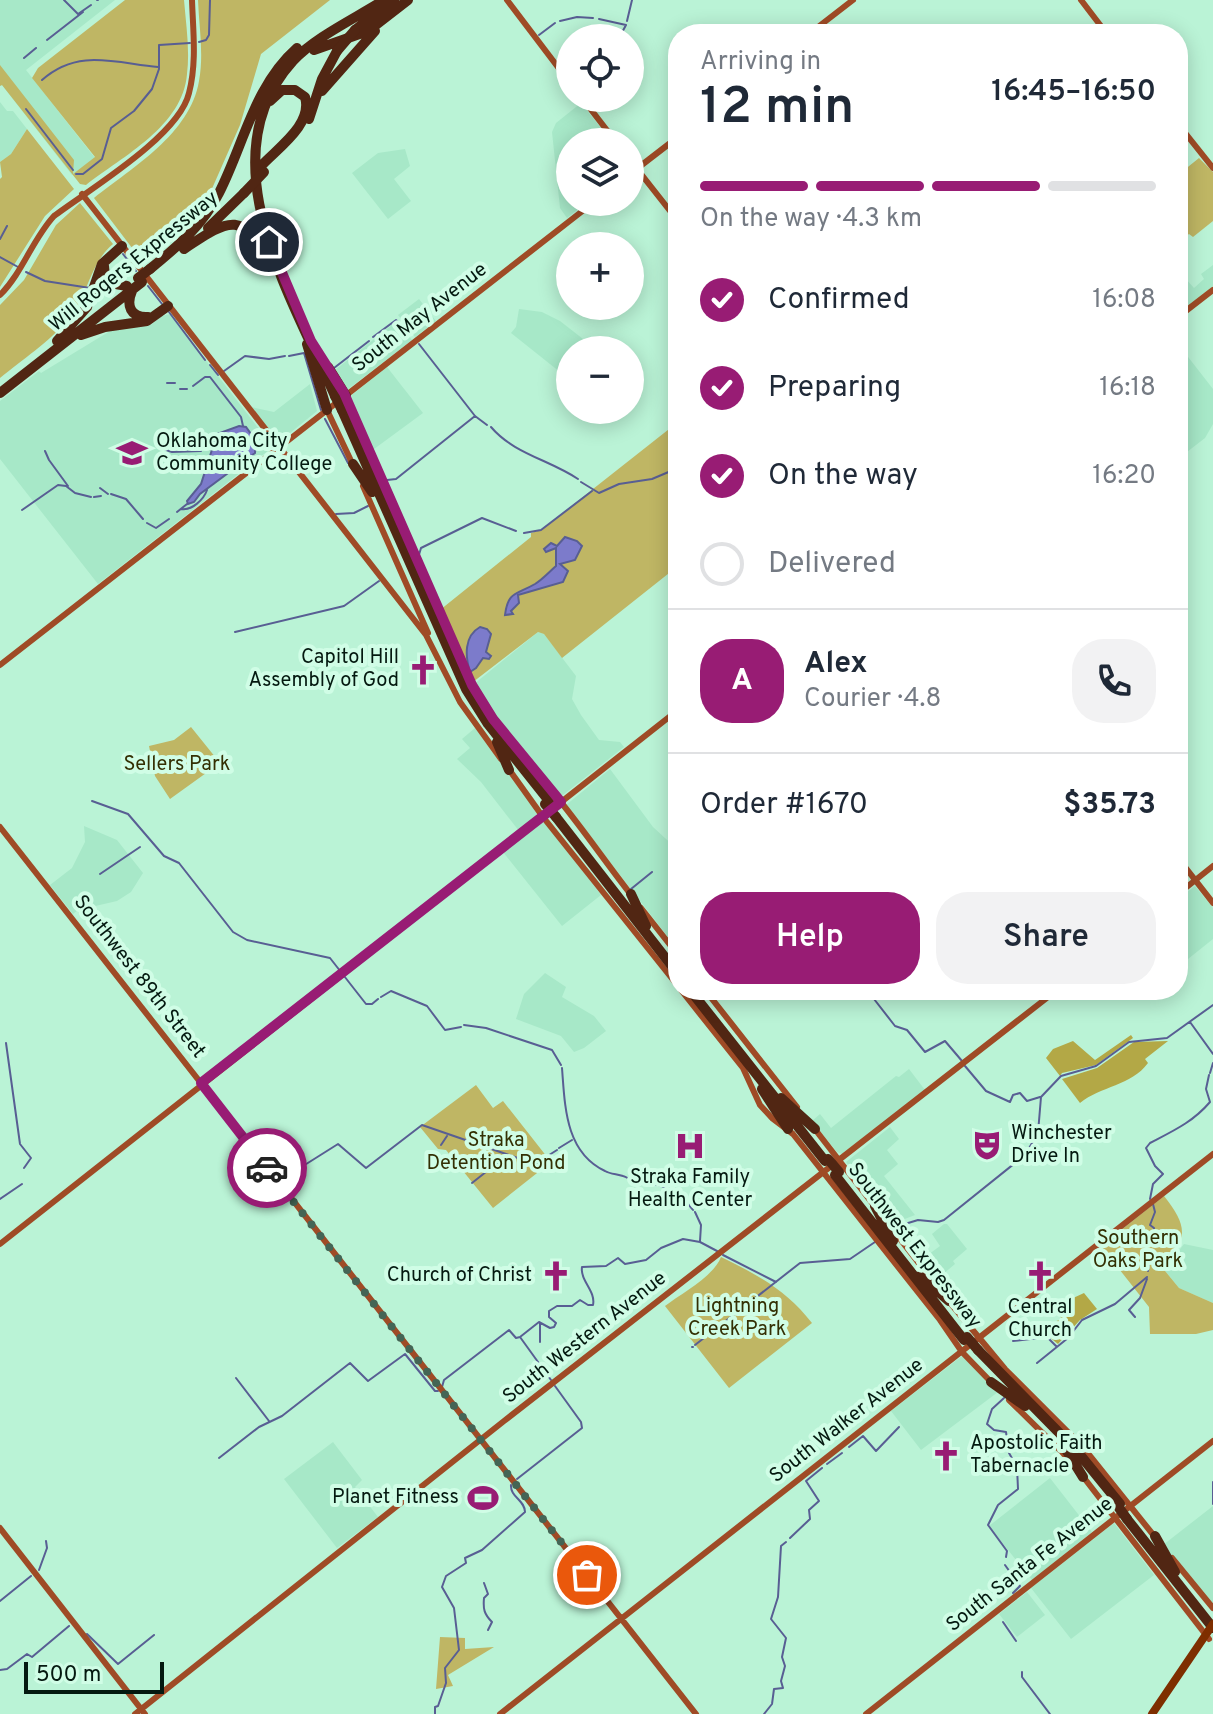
<!DOCTYPE html>
<html lang="en">
<head>
<meta charset="utf-8">
<style>
	:root { --surface:#fff; --page:#f2f2f3; --text:#1f2937; --muted:#747a83; --line:#e0e1e3; --accent:#981c74 }
	body { margin:0; font-family:Overpass,sans-serif; background:var(--page); color:var(--text); height:100vh; display:flex; flex-direction:column; font-size:30px; white-space:nowrap }
	* { box-sizing:border-box; margin:0 }
	p { font-size:26px; color:var(--muted) }
	.icon { flex:none; width:44px; height:44px; fill:none; stroke:currentColor; stroke-width:2; stroke-linecap:round; stroke-linejoin:round }
	.map { position:relative; flex:1; overflow:hidden }
	.panel { position:absolute; left:668px; top:24px; width:520px; height:976px; display:flex; flex-direction:column; background:var(--surface); border-radius:32px; box-shadow:0 4px 20px #0003 }
	.panel>* { flex:none }
	.controls { position:absolute; left:556px; top:24px; display:grid; gap:16px }
	.controls a { display:grid; place-items:center; width:88px; height:88px; border-radius:50%; background:var(--surface); box-shadow:0 4px 20px #0003; font-size:40px }
	.scale { position:absolute; left:24px; bottom:20px; width:140px; box-sizing:border-box; padding-left:8px; border:4px solid #041910; border-top:0; font-size:22px; line-height:28px; white-space:nowrap; color:#041910; -webkit-text-stroke:6px #d0fde6; paint-order:stroke }
	.pin { position:absolute; display:grid; place-items:center; width:68px; height:68px; color:#fff; margin:-34px; border:4px solid #fff; border-radius:50%; box-shadow:0 2px 8px #0007 }
	.courier { position:absolute; display:grid; place-items:center; width:80px; height:80px; margin:-40px; border:6px solid #981c74; border-radius:50%; background:#fff; color:#222; box-shadow:0 2px 10px #0007 }
	.overview em { font-style:normal; font-weight:600 }
	.overview div { display:flex; flex-direction:column-reverse }
	.overview { display:flex; align-items:center; justify-content:space-between; height:136px; padding:0 32px }
	h1 { font-size:52px; font-weight:600; line-height:60px }
	.bar { display:grid; grid-template-columns:repeat(4,1fr); gap:12px 8px; align-content:center; height:96px; padding:0 32px }
	.bar i { height:10px; border-radius:6px; background:var(--line) }
	.bar .on { background:var(--accent) }
	.bar p { grid-column:span 4 }
	.line { display:flex; align-items:center; gap:20px; padding:0 32px; border-top:2px solid var(--line) }
	.line div { flex:1 }
	.round { display:grid; place-items:center; flex:none; width:84px; height:84px; border-radius:32px; background:var(--page) }
	ol { padding:0 32px; list-style:none }
	li { display:flex; align-items:center; gap:24px; height:88px }
	li p { margin-inline-start:auto }
	li .icon { padding:8px; border-radius:50%; background:var(--accent); color:#fff; stroke-width:4 }
	li:last-child { color:var(--muted) }
	li i { width:44px; height:44px; border:4px solid var(--line); border-radius:50% }
	.action { display:flex; gap:16px; margin-top:auto; padding:16px 32px }
	.action a { flex:1; height:92px; border-radius:32px; background:var(--accent); color:#fff; font-size:32px; font-weight:600; line-height:92px; text-align:center }
	.action a+a { background:var(--page); color:var(--text) }
	.map>svg:first-child { display:block }
	.built { fill:#a7e8c8 }
	.green { fill:#bfb664 }
	.forest { fill:#b3a846 }
	.water { fill:#7c7bcb; stroke:#585e93; stroke-width:2 }
	.lines { fill:none; stroke-linecap:round; stroke-linejoin:round }
	.stream { stroke:#585e93; stroke-width:2 }
	.secondary { stroke:#9f4b26; stroke-width:6 }
	.primary { stroke:#7e2e00; stroke-width:8 }
	.highway { stroke:#512613; stroke-width:10 }
	.primary-bridge { stroke:#7e2e00; stroke-width:8 }
	.highway-bridge { stroke:#512613; stroke-width:10 }
	.done { stroke:#446555; stroke-width:8; stroke-dasharray:0 14.4 }
	.route { stroke:#981c74; stroke-width:10 }
	.labels { text-anchor:middle; dominant-baseline:central; stroke-width:8; stroke-linejoin:round; paint-order:stroke }
	.street-label { font-size:20px; fill:#041910; stroke:#d0fde6 }
	.poi-label { font-size:20px; fill:#041910; stroke:#d0fde6; text-anchor:start }
	.park-label { font-size:20px; fill:#332f03; stroke:#d0fde6 }
</style>
</head>
<body>
<div class="map">
<svg width="1213" height="1714" viewBox="0 0 1213 1714">
	<rect width="100%" height="100%" fill="#baf3d6"/>
	<path class="built" d="M0 0H115L26 70 95 158 72 175 2 85 0 86Z
		M0 102 7 111H13L27 129 11 154 0 162Z
		M581 103 612 142H570V202H587L567 218 560 208 552 132 556 123Z
		M405 149 410 166 394 179 411 201 388 219 352 173 378 153Z
		M1213 265V286L1178 314V284L1185 278 1194 288 1204 279 1201 274Z
		M419 299 436 321 415 337 398 315Z
		M519 309 542 312 560 321 592 346 589 350H570V371L565 376 511 333 516 327Z
		M170 314 273 447 98 584 0 459V401L39 371 41 373 110 331 152 324 162 316Z
		M397 321 412 340 347 390 335 370Z
		M1178 344 1213 389V424L1205 438 1178 459Z
		M387 367 423 413 370 452 348 398Z
		M310 384 317 411 279 442 251 407 274 412Z
		M538 632 544 634 576 676 572 699 581 715 599 740 620 742 624 747 563 795 557 794 497 720 474 684Z
		M475 728 538 813 519 831 481 782 457 759 470 748 462 739Z
		M610 769 653 827 678 850V950L566 805Z
		M541 823H546L601 895 562 926 503 852Z
		M84 826 117 840 143 873 131 892 117 901 78 910 73 914 50 885 72 868 85 842Z
		M1195 886 1213 908V939L1178 967V899Z
		M545 973 566 987 562 997 594 1016 606 1031 584 1048 574 1052 561 1036 516 1019 524 994Z
		M909 1069 925 1090 842 1154 837 1152 812 1121 820 1114 831 1128 896 1076 899 1077Z
		M890 1127 899 1139 887 1150 898 1164 884 1176 915 1215 892 1224 846 1162Z
		M944 1224H947L967 1249 953 1261 955 1264 936 1280 921 1260 940 1246 932 1234Z
		M1184 1244 1213 1250V1303L1179 1288 1162 1267 1174 1257Z
		M962 1356 998 1392 921 1450 891 1411Z
		M333 1442 362 1480 355 1487 378 1517 337 1548 284 1479Z
		M1050 1478 1092 1532 1032 1580 989 1526Z
		M1213 1506V1606L1163 1545Z
		M1114 1523 1154 1575 1071 1639 1031 1588Z
		M1027 1592 1045 1615 1017 1637 999 1614Z"/>
	<path class="green" d="M125 0H184C186 24 190 50 187 74 183 126 123 156 86 185L80 184 2 85 0 86V65L74 160 73 174 95 157 32 78 38 68Z
		M198 0H330L261 54 240 125 207 200 178 234 142 261 94 198C133 167 190 134 199 81 204 54 199 27 198 0Z
		M27 129 74 189 45 216 0 287V179L2 177 0 162 11 154Z
		M1199 158 1213 172V221L1193 237 1189 234 1178 242V175Z
		M80 203 113 244C89 264 88 297 68 320 51 340 21 361 0 378V305L24 280 56 225Z
		M678 422V566L562 658 544 634 538 632 473 682 453 636 455 634H452L440 610 531 537V533L541 530Z
		M191 727 220 763 170 799 155 776 149 746 174 740Z
		M476 1085 493 1108 503 1101 551 1162 493 1208 446 1150 438 1149 420 1127Z
		M1164 1196C1187 1225 1190 1240 1161 1266L1179 1288 1213 1303V1330L1196 1334H1150L1149 1307 1101 1246Z
		M721 1257C758 1275 786 1290 812 1323L729 1388 665 1306C682 1293 713 1277 721 1257Z
		M440 1637 465 1638V1649L494 1647 448 1675 453 1686 436 1689Z"/>
	<path class="forest" d="M1131 1035 1133 1038 1096 1065 1062 1073 1060 1076 1046 1058 1053 1049 1073 1041 1095 1060Z
		M1168 1041 1145 1059 1148 1063C1131 1086 1101 1086 1080 1103L1062 1079 1097 1068 1134 1042Z
		M1084 1293 1097 1309 1080 1320 1058 1344 1048 1336 1012 1339 1015 1335 1038 1336 1045 1333 1041 1327 1062 1319 1057 1312 1044 1308 1054 1302 1069 1308 1071 1299Z"/>
	<path class="water" d="M239 426 246 427 256 441 255 453 200 494 194 502 188 504 187 501 201 484 217 434Z
		M565 537 577 541 582 546 575 560 560 564 568 571 563 582 518 595 519 603 511 611 513 614 505 615C508 591 516 595 535 584 543 579 549 572 556 566V548L546 552 544 549 551 543 557 546Z
		M480 627 487 629 491 634 486 652 491 656 489 659 483 658 476 668 470 672C465 656 464 636 480 627Z"/>
	<g class="lines">
		<path class="stream" d="M64 0 78 14 91 5
			M97 0H98
			M599 19 626 25 619 38
			M560 21 577 17 593 18
			M627 21 632 0
			M539 35 555 23
			M47 40 83 12
			M199 42 206 40 209 35 210 0
			M24 58 36 48
			M42 80C78 48 115 63 158 67
			M26 109 73 170
			M76 174H83L102 159 111 128 134 111 152 89 159 69V45L190 43
			M0 239 7 226
			M123 254 136 271
			M0 257 18 267
			M26 272 45 281 90 288
			M148 286 162 304
			M169 312 205 360
			M373 337 396 320 407 330
			M419 344 475 416 487 425
			M289 356 304 353 321 410
			M210 365 218 375
			M334 368 369 341
			M224 371 245 356 269 359 285 356
			M167 383H175
			M193 386 205 377H210L241 417 243 426
			M180 389H187
			M325 419 348 463
			M491 427C514 454 550 460 578 479
			M265 441 267 440
			M157 447 172 452 201 451
			M45 451 49 460 68 486
			M184 451 186 440
			M191 451 192 441
			M387 480 396 479 475 416
			M581 482 599 493 619 484 652 479 678 468
			M100 488 108 494
			M111 494 126 499 143 519
			M94 497 101 496
			M181 509C192 511 204 499 207 490
			M22 510 58 485 66 486 75 493 91 497
			M177 512 187 504
			M336 514 354 513 368 506
			M147 523 156 528 169 519
			M524 533 541 530 592 491
			M418 558 421 548 482 518 516 531
			M235 632 344 606 379 581
			M92 801 128 814 164 856 179 863 233 932 247 940 330 958 366 1004H372L378 999
			M100 874 140 847
			M631 889 652 872
			M867 990 895 1026 907 1030 925 1052 945 1041 962 1061
			M381 997 391 991 427 1006 445 1030 461 1027
			M1190 1022 1213 1054
			M464 1025 486 1028 552 1050 561 1065
			M6 1043 20 1144 31 1158 24 1168
			M965 1066 986 1091 1010 1102 1013 1095 1020 1093 1027 1101 1040 1097
			M562 1068C565 1106 565 1152 605 1171 610 1174 617 1174 623 1176 627 1177 630 1180 634 1181 660 1184 676 1187 693 1210
			M1210 1073 1213 1063
			M441 1145 447 1136
			M559 1148 572 1140
			M272 1169 280 1178H284L338 1144 366 1168 422 1125 535 1164 557 1150
			M472 1183 506 1156
			M0 1199 22 1184
			M1150 1199 1153 1184 1163 1174 1155 1166 1146 1148 1150 1143C1173 1131 1193 1122 1210 1102L1206 1089 1209 1075
			M695 1212 701 1225 700 1241
			M895 1227 918 1220 938 1222 944 1220 1025 1155 1038 1133 1041 1097 1061 1076 1096 1066 1129 1042 1167 1038 1213 1005
			M723 1255 776 1282
			M1148 1271 1149 1263 1141 1254 1153 1239 1154 1228 1150 1225 1155 1212 1153 1204
			M1135 1317 1129 1310 1140 1298 1147 1279
			M520 1337 539 1322 550 1328 554 1327 556 1323 549 1317V1311L557 1306H572L580 1300 588 1305H593C596 1291 580 1281 582 1267L606 1266 618 1258 625 1264 646 1260 661 1248 683 1239 700 1242 717 1251
			M1013 1341 1047 1337 1056 1346
			M540 1342V1323
			M695 1345 800 1263 850 1259 875 1242
			M692 1347H693
			M1037 1363 1068 1338 1082 1320 1115 1304 1147 1277
			M236 1378 269 1421
			M442 1387 444 1380 509 1330 516 1338 520 1337 551 1380
			M1004 1398 992 1409 987 1424 994 1430 1006 1432 1009 1453 1017 1467 1018 1489 998 1505 988 1525 1007 1551 1006 1557
			M849 1447 863 1436 876 1451 899 1427
			M219 1458 259 1427 282 1416 350 1363 368 1381 405 1354 435 1391H438
			M827 1464 842 1453
			M517 1479 582 1428 581 1422 555 1386
			M1213 1482V1504
			M790 1538 810 1519 809 1510 819 1501 806 1481 822 1468
			M1005 1565 1020 1586 1013 1593
			M39 1570 47 1548 46 1541
			M484 1583 488 1594 484 1598C483 1609 484 1614 492 1622L488 1630
			M0 1601 31 1576
			M1003 1622 1016 1641
			M87 1634 118 1664 154 1635
			M0 1670 7 1669 27 1654 32 1657 69 1626
			M1022 1672V1677L1050 1714
			M435 1714V1707L438 1706 446 1683 445 1668 459 1650 454 1608 442 1587 446 1576 466 1563 465 1558 482 1550 525 1512C525 1500 510 1497 511 1485
			M764 1714 772 1704 774 1689 783 1688 781 1681 785 1666 782 1657 786 1638 771 1619 778 1597 781 1546 786 1542"/>
		<path class="secondary" d="M507 0 570 83
			M1081 0 1107 34
			M809 34 853 0
			M582 98 616 142
			M1178 124 1213 168
			M630 160 678 221
			M630 174 678 137
			M82 194 426 635 460 702 501 759
			M0 295C23 272 32 240 54 216 90 189 179 136 189 93 197 62 193 31 192 0
			M1178 317 1213 290
			M346 396 462 664C487 716 524 757 560 801 585 832 607 864 632 896
			M327 410 353 465
			M363 486 428 633
			M0 665 594 202
			M508 768 543 817 678 986
			M0 827 696 1714
			M1178 858 1213 903
			M1178 894 1213 866
			M641 908 678 955
			M681 990 743 1068 760 1105 772 1118 793 1134 940 1320 962 1352 992 1383
			M705 990 797 1107
			M814 1128 876 1208
			M890 1226 935 1284
			M0 1244 678 710
			M947 1299 1005 1369 1082 1446 1155 1537
			M1009 1400 1066 1456
			M1081 1474 1209 1639
			M0 1528 145 1714
			M1172 1558 1213 1608
			M135 1714 504 1421 1057 990
			M500 1714 1213 1154
			M866 1714 1213 1441"/>
		<path class="primary" d="M1152 1714 1209 1630"/>
		<path class="highway" d="M355 30 394 0
			M314 50 368 31 408 0
			M322 91 375 31
			M309 119 322 79 337 51
			M262 165C279 147 313 124 305 97L295 90H282L270 101
			M208 228 244 193
			M184 249C232 217 242 211 271 265
			M104 266 105 276 110 283 127 286
			M150 269C177 247 203 225 219 193 244 144 254 86 297 48
			M132 291C126 305 130 318 148 317
			M81 335 105 327 147 321 168 306
			M57 341 87 307 102 264 122 246
			M307 344 327 410
			M328 367 346 396
			M0 393 142 282
			M335 396C292 298 205 158 293 61 315 37 356 18 384 0
			M342 410 466 689 488 724 549 801
			M353 464 372 492
			M497 742 509 770
			M556 817 678 974
			M631 894 646 926
			M690 990 825 1161
			M762 1089 788 1129
			M781 1098 815 1129
			M835 1175 964 1340
			M875 1206 893 1241
			M920 1276 949 1301
			M978 1350 1076 1450 1120 1504
			M991 1382 1025 1406
			M1062 1443 1083 1477
			M1127 1519 1213 1628
			M1155 1536 1175 1572"/>
		<path class="primary-bridge" d="M1209 1630 1213 1624"/>
		<path class="highway-bridge" d="M337 51 355 30
			M244 193 264 172
			M138 278 150 269
			M335 396 342 410
			M545 804 556 817
			M828 1159 839 1172
			M967 1337 978 1350
			M1117 1505 1127 1519"/>
	</g>
	<g class="lines">
		<path class="done" d="M267 1168 587 1575"/>
		<path class="route" d="M267 1168 201 1083 561 802 493 719 472 685 344 393 311 341 269 242"/>
	</g>
	<defs>
		<g id="university-bare" transform="scale(2.4)"><path d="M0-5L7-2L0 1L-7-2ZM-4 1L0 2.5L4 1V4Q0 6-4 4Z" fill="#981c74" stroke="#d0fde6" stroke-width="2.5" paint-order="stroke"/></g>
		<g id="church-bare" transform="scale(2.4)"><path d="M-1.2-6h2.4v3.5h3.3v2.4h-3.3V6h-2.4V-.1h-3.3v-2.4h3.3Z" fill="#981c74" stroke="#d0fde6" stroke-width="2.5" paint-order="stroke"/></g>
		<g id="theatre-bare" transform="scale(2.4)"><path d="M-5-5.5Q0-4 5-5.5V0Q5 5 0 6Q-5 5-5 0ZM-3.3-2.5H-1v1.5H-3.3ZM1-2.5H3.3v1.5H1ZM-2.8 1Q0 5.5 2.8 1Z" fill="#981c74" stroke="#d0fde6" stroke-width="2.5" paint-order="stroke"/></g>
		<g id="hospital-bare" transform="scale(2.4)"><path d="M-5-5h3v3.5h4V-5h3V5h-3V1.5h-4V5h-3Z" fill="#981c74" stroke="#d0fde6" stroke-width="2.5" paint-order="stroke"/></g>
		<g id="stadium-bare" transform="scale(2.4)"><path d="M0-5a6.5 5 0 1 0 0 10a6.5 5 0 1 0 0-10ZM-3.5-1.8h7v3.6h-7Z" fill="#981c74" stroke="#d0fde6" stroke-width="2.5" paint-order="stroke"/></g>
	</defs>
	<g fill-rule="evenodd">
		<use href="#university-bare" x="132" y="453"/>
		<use href="#church-bare" x="423" y="670"/>
		<use href="#theatre-bare" x="987" y="1145"/>
		<use href="#hospital-bare" x="690" y="1146"/>
		<use href="#church-bare" x="556" y="1276"/>
		<use href="#church-bare" x="1040" y="1276"/>
		<use href="#church-bare" x="946" y="1456"/>
		<use href="#stadium-bare" x="483" y="1498"/>
	</g>
	<g class="labels">
		<g class="street-label">
			<text transform="translate(134 262) rotate(-39)">Will Rogers Expressway</text>
			<text transform="translate(420 318) rotate(-38)">South May Avenue</text>
			<text transform="translate(139 977) rotate(52)">Southwest 89th Street</text>
			<text transform="translate(914 1246) rotate(52)">Southwest Expressway</text>
			<text transform="translate(585 1338) rotate(-38)">South Western Avenue</text>
			<text transform="translate(847 1421) rotate(-38)">South Walker Avenue</text>
			<text transform="translate(1030 1565) rotate(-38)">South Santa Fe Avenue</text>
		</g>
		<g class="poi-label">
			<text x="156" y="442">Oklahoma City<tspan x="156" dy="23">Community College</tspan></text>
			<text x="399" y="658" text-anchor="end">Capitol Hill<tspan x="399" dy="23">Assembly of God</tspan></text>
			<text x="1011" y="1134">Winchester<tspan x="1011" dy="23">Drive In</tspan></text>
			<text x="690" y="1178" text-anchor="middle">Straka Family<tspan x="690" dy="23">Health Center</tspan></text>
			<text x="532" y="1276" text-anchor="end">Church of Christ</text>
			<text x="1040" y="1308" text-anchor="middle">Central<tspan x="1040" dy="23">Church</tspan></text>
			<text x="970" y="1444">Apostolic Faith<tspan x="970" dy="23">Tabernacle</tspan></text>
			<text x="459" y="1498" text-anchor="end">Planet Fitness</text>
		</g>
		<g class="park-label">
			<text x="177" y="765">Sellers Park</text>
			<text x="496" y="1141">Straka<tspan x="496" dy="23">Detention Pond</tspan></text>
			<text x="1138" y="1239">Southern<tspan x="1138" dy="23">Oaks Park</tspan></text>
			<text x="737" y="1307">Lightning<tspan x="737" dy="23">Creek Park</tspan></text>
		</g>
	</g>
</svg>
<div class="controls">
<a><svg class="icon" aria-label="locate" viewBox="0 0 24 24"><circle cx="12" cy="12" r="6"/><path d="M12 2v4M12 18v4M2 12h4M18 12h4"/></svg></a>
<a><svg class="icon" aria-label="layers" viewBox="0 0 24 24"><path d="M12 4l9 5-9 5-9-5zM3 14l9 5 9-5"/></svg></a>
<a>+</a>
<a>−</a>
</div>
<div class="scale">500 m</div>
<div class="pin" style="left:587px;top:1575px;background:#ea580c"><svg class="icon" aria-label="bag" viewBox="0 0 24 24"><path d="M5 8h14l-1 12H6zM9 8a3 3 0 0 1 6 0"/></svg></div>
<div class="pin" style="left:269px;top:242px;background:#1f2937"><svg class="icon" aria-label="home" viewBox="0 0 24 24"><path d="M3 11l9-7 9 7M6 9v11h12V9"/></svg></div>
<div class="courier" style="left:267px;top:1168px"><svg class="icon" aria-label="car" viewBox="0 0 24 24"><path d="M5 17H2v-5l4-1 3-4h7l3 4 3 1v5h-3M9 17h6M6 11h13"/><circle cx="7" cy="17" r="2"/><circle cx="17" cy="17" r="2"/></svg></div>
<section class="panel">
<div class="overview"><div><h1>12 min</h1><p>Arriving in</p></div><em>16:45–16:50</em></div>
<div class="bar"><i class="on"></i><i class="on"></i><i class="on"></i><i></i><p>On the way · 4.3 km</p></div>
<ol>
<li><svg class="icon" aria-label="check" viewBox="0 0 24 24"><path d="M5 12l5 5 9-10"/></svg>Confirmed<p>16:08</p></li>
<li><svg class="icon" aria-label="check" viewBox="0 0 24 24"><path d="M5 12l5 5 9-10"/></svg>Preparing<p>16:18</p></li>
<li><svg class="icon" aria-label="check" viewBox="0 0 24 24"><path d="M5 12l5 5 9-10"/></svg>On the way<p>16:20</p></li>
<li><i></i>Delivered</li>
</ol>
<div class="line" style="height:144px"><b class="round" style="background:var(--accent);color:#fff">A</b><div><b>Alex</b><p>Courier · 4.8</p></div><a class="round"><svg class="icon" aria-label="phone" viewBox="0 0 24 24"><path d="M5 4h4l2 5-3 2q2 4 5 5l2-3 5 2v4C11 20 4 13 5 4z"/></svg></a></div>
<div class="line" style="height:104px"><div>Order #1670</div><b>$35.73</b></div>
<div class="action"><a>Help</a><a>Share</a></div>
</section>
</div>
</body>
</html>
